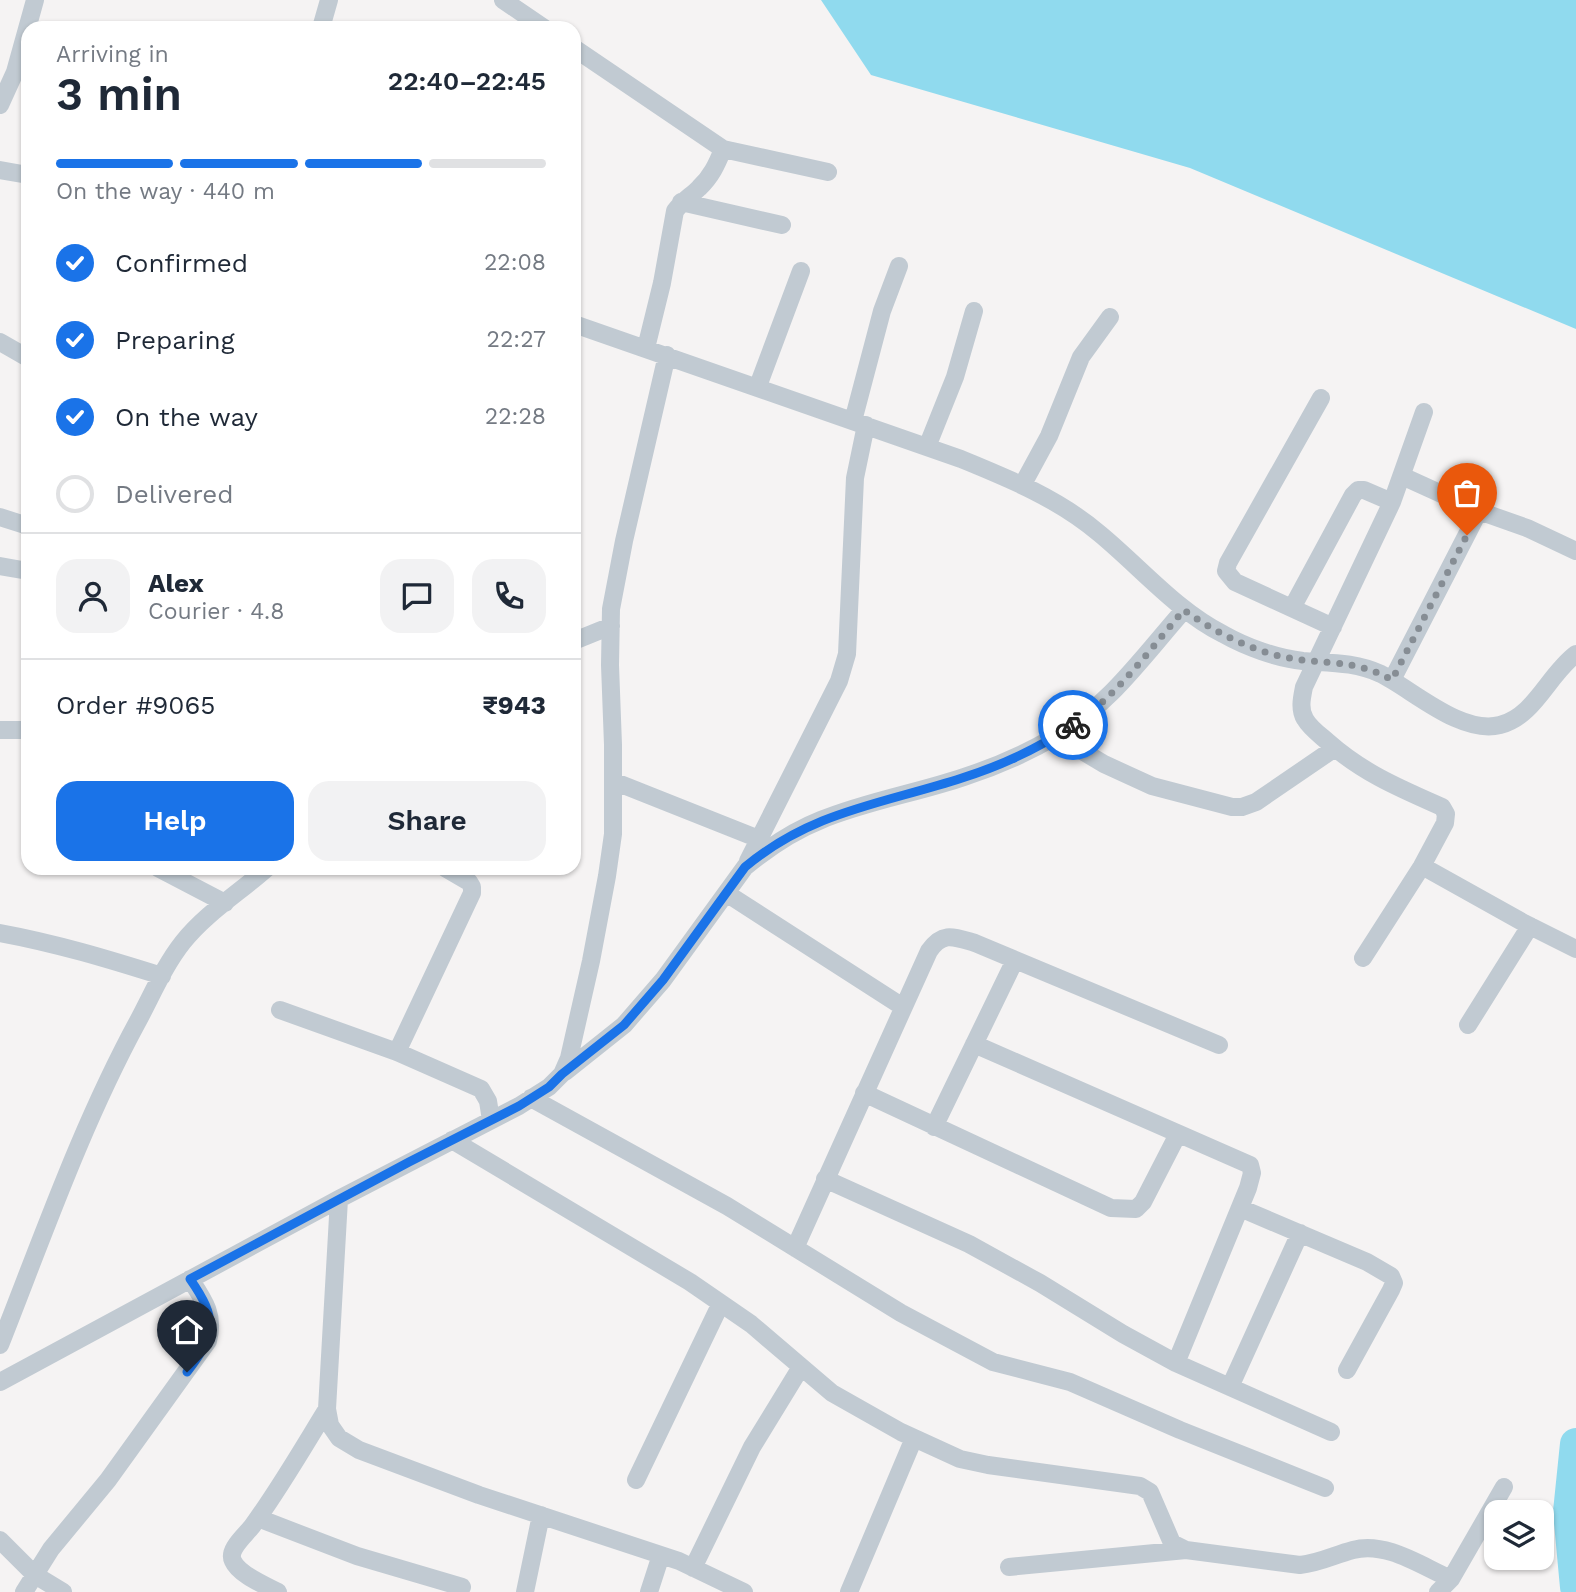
<!DOCTYPE html>
<html lang="en">
<head>
<meta charset="utf-8">
<style>
	:root { --surface:#fff; --page:#f2f2f3; --text:#1f2937; --muted:#747a83; --line:#e0e1e3; --accent:#1a73e8 }
	body { margin:0; font-family:"Work Sans",sans-serif; background:var(--page); color:var(--text); height:100vh; display:flex; flex-direction:column; font-size:26px; white-space:nowrap }
	* { box-sizing:border-box; margin:0 }
	p { font-size:23px; color:var(--muted) }
	.icon { flex:none; width:38px; height:38px; fill:none; stroke:currentColor; stroke-width:2; stroke-linecap:round; stroke-linejoin:round }
	.map { position:relative; flex:1; overflow:hidden }
	.drawer { position:absolute; left:21px; top:21px; width:560px; height:854px; display:flex; flex-direction:column; background:var(--surface); border-radius:21px; box-shadow:0 2px 5px #0004 }
	.drawer>* { flex:none }
	.buttons { position:absolute; left:1484px; top:1500px; display:grid; gap:14px }
	.buttons a { display:grid; place-items:center; width:70px; height:70px; border-radius:14px; background:var(--surface); box-shadow:0 2px 5px #0004; font-size:35px }
	.pin { position:absolute; display:grid; place-items:center; width:60px; height:60px; color:#fff; margin:-72px -30px; border-radius:50% 50% 50% 0; rotate:-45deg; box-shadow:0 0 7px #0007 }
	.pin .icon { rotate:45deg }
	.courier { position:absolute; display:grid; place-items:center; width:70px; height:70px; margin:-35px; border:5px solid #1a73e8; border-radius:50%; background:#fff; color:#222; box-shadow:0 2px 9px #0007 }
	.head em { font-style:normal; font-weight:600 }
	.head div { display:flex; flex-direction:column-reverse }
	.head { display:flex; align-items:center; justify-content:space-between; height:119px; padding:0 35px }
	h1 { font-size:46px; font-weight:600; line-height:52px }
	.bar { display:grid; grid-template-columns:repeat(4,1fr); gap:10px 7px; align-content:center; height:84px; padding:0 35px }
	.bar i { height:9px; border-radius:5px; background:var(--line) }
	.bar .current { background:var(--accent) }
	.bar p { grid-column:span 4 }
	.line { display:flex; align-items:center; gap:18px; padding:0 35px; border-top:2px solid var(--line) }
	.line div { flex:1 }
	.round { display:grid; place-items:center; flex:none; width:74px; height:74px; border-radius:21px; background:var(--page) }
	ol { padding:0 35px; list-style:none }
	li { display:flex; align-items:center; gap:21px; height:77px }
	li p { margin-inline-start:auto }
	li .icon { padding:7px; border-radius:50%; background:var(--accent); color:#fff; stroke-width:4 }
	li:last-child { color:var(--muted) }
	li i { width:38px; height:38px; border:4px solid var(--line); border-radius:50% }
	.cta { display:flex; gap:14px; margin-top:auto; padding:14px 35px }
	.cta a { flex:1; height:80px; border-radius:21px; background:var(--accent); color:#fff; font-size:28px; font-weight:600; line-height:80px; text-align:center }
	.cta a+a { background:var(--page); color:var(--text) }
	.map>svg:first-child { display:block }
	.water { fill:#90daee }
	.lines { fill:none; stroke-linecap:round; stroke-linejoin:round }
	.river { stroke:#90daee; stroke-width:32 }
	.minor { stroke:#c1cad2; stroke-width:18 }
	.done { stroke:#868d94; stroke-width:7; stroke-dasharray:0 12.6 }
	.route { stroke:#1a73e8; stroke-width:9 }
</style>
</head>
<body>
<div class="map">
<svg width="1576" height="1592" viewBox="0 0 1576 1592">
	<rect width="100%" height="100%" fill="#f5f3f3"/>
	<path class="water" d="M821 0H1576V329L1190 168 871 75Z"/>
	<g class="lines">
		<path class="river" d="M1576 1444 1569 1512 1576 1587"/>
		<path class="minor" d="M503 0 544 28
			M321 28 329 0
			M574 48 723 149 828 172
			M0 105 15 72 35 0
			M0 170 28 175
			M681 202 782 225
			M574 324 961 459C1010 479 1059 499 1100 534 1141 568 1176 610 1223 634 1246 647 1276 658 1303 661 1330 663 1355 662 1381 674 1413 690 1461 735 1500 725 1535 716 1548 675 1576 654
			M0 342 28 358
			M646 348 662 283 675 211C682 201 691 196 699 188 711 177 717 164 723 149
			M758 386 801 271
			M1321 398 1228 563 1226 571 1235 582 1333 627
			M853 421 882 311 899 266
			M927 447 955 377 974 311
			M1402 476 1479 511 1527 528 1576 551
			M1023 484 1049 436 1081 357 1110 317
			M0 517 28 526
			M0 566 28 571
			M1292 608 1353 495 1358 490H1364L1392 502
			M574 641 611 626
			M1392 680 1479 511
			M0 730H28
			M1057 736 1104 764 1152 786 1232 807H1242L1256 802 1335 748
			M613 781 759 839
			M748 861 839 681 847 654 855 478 866 425
			M1422 866 1524 923 1576 949
			M158 868 225 903
			M726 893 903 1007
			M0 933C55 943 108 959 162 976
			M1363 958 1422 866 1445 823 1446 814 1442 807C1399 788 1363 773 1328 742 1320 735 1310 728 1305 719 1299 709 1302 697 1304 687L1392 502 1424 412
			M280 1010 397 1052 481 1089 488 1101 491 1120
			M1468 1025 1530 926
			M974 1044 1250 1165 1252 1173 1248 1188 1176 1363
			M397 1052 472 893V887L469 882 445 868
			M565 1072 624 1025 663 980 745 867C768 848 793 831 821 820 867 801 917 793 964 777 995 767 1027 753 1056 736 1108 707 1145 654 1184 610
			M864 1093 1111 1208 1136 1209 1143 1202 1178 1134
			M531 1098 727 1206 901 1313 993 1362 1070 1382 1180 1430 1325 1488
			M934 1127 1015 960
			M452 1140 690 1282 751 1324 832 1393 901 1432 960 1459 988 1465 1140 1486 1150 1492 1172 1543 1186 1550 1300 1565C1320 1563 1334 1555 1353 1550 1386 1541 1421 1566 1451 1579
			M825 1179 969 1244 1040 1283 1123 1334 1176 1363 1331 1432
			M339 1199 327 1409 330 1425 339 1438 359 1450 479 1495 679 1561 744 1592
			M1240 1208 1367 1262 1391 1276 1394 1283 1391 1290 1347 1370
			M795 1248 929 951C943 931 954 937 975 943L1219 1045
			M0 1345C43 1236 82 1124 138 1021 152 995 164 966 183 942 206 913 239 893 267 868
			M0 1382 339 1199 519 1106 549 1087 562 1074 569 1058 591 961 607 876 613 834V745L610 665 611 609 624 541 667 355
			M1230 1387 1300 1233
			M636 1480 721 1303
			M258 1518 357 1556 462 1587
			M0 1540 35 1575 63 1592
			M1009 1567 1186 1550
			M693 1568 752 1447 801 1367
			M24 1592 51 1549 108 1480 208 1341C215 1315 204 1300 190 1279
			M278 1592C265 1585 239 1575 233 1561 227 1549 247 1534 253 1525 280 1488 303 1448 327 1409
			M525 1592 541 1515
			M649 1592 661 1555
			M849 1592 914 1438
			M1438 1592 1451 1579 1504 1487"/>
	</g>
	<g class="lines">
		<path class="done" d="M1073 725C1117 696 1150 649 1184 610 1217 634 1261 656 1303 660 1337 664 1361 662 1392 680L1467 535"/>
		<path class="route" d="M187 1372C216 1334 218 1319 190 1279L409 1162 519 1106 549 1087 562 1074 624 1025 663 980 745 867C812 811 882 804 962 778 1000 766 1039 748 1073 725"/>
	</g>
</svg>
<div class="buttons">
<a><svg class="icon" aria-label="layers" viewBox="0 0 24 24"><path d="M12 4l9 5-9 5-9-5zM3 14l9 5 9-5"/></svg></a>
</div>
<div class="pin" style="left:1467px;top:535px;background:#ea580c"><svg class="icon" aria-label="bag" viewBox="0 0 24 24"><path d="M5 8h14l-1 12H6zM9 8a3 3 0 0 1 6 0"/></svg></div>
<div class="pin" style="left:187px;top:1372px;background:#1f2937"><svg class="icon" aria-label="home" viewBox="0 0 24 24"><path d="M3 11l9-7 9 7M6 9v11h12V9"/></svg></div>
<div class="courier" style="left:1073px;top:725px"><svg class="icon" aria-label="bike" viewBox="0 0 24 24"><circle cx="6" cy="16" r="4"/><circle cx="18" cy="16" r="4"/><path d="M6 16l4-8h5l3 8M10 8l3 8H6M13 5h3"/></svg></div>
<section class="drawer">
<div class="head"><div><h1>3 min</h1><p>Arriving in</p></div><em>22:40–22:45</em></div>
<div class="bar"><i class="current"></i><i class="current"></i><i class="current"></i><i></i><p>On the way · 440 m</p></div>
<ol>
<li><svg class="icon" aria-label="check" viewBox="0 0 24 24"><path d="M5 12l5 5 9-10"/></svg>Confirmed<p>22:08</p></li>
<li><svg class="icon" aria-label="check" viewBox="0 0 24 24"><path d="M5 12l5 5 9-10"/></svg>Preparing<p>22:27</p></li>
<li><svg class="icon" aria-label="check" viewBox="0 0 24 24"><path d="M5 12l5 5 9-10"/></svg>On the way<p>22:28</p></li>
<li><i></i>Delivered</li>
</ol>
<div class="line" style="height:126px"><a class="round"><svg class="icon" aria-label="person" viewBox="0 0 24 24"><circle cx="12" cy="8" r="4"/><path d="M4 21q1-7 8-7t8 7"/></svg></a><div><b>Alex</b><p>Courier · 4.8</p></div><a class="round"><svg class="icon" aria-label="chat" viewBox="0 0 24 24"><path d="M4 5h16v11H9l-5 4z"/></svg></a><a class="round"><svg class="icon" aria-label="phone" viewBox="0 0 24 24"><path d="M5 4h4l2 5-3 2q2 4 5 5l2-3 5 2v4C11 20 4 13 5 4z"/></svg></a></div>
<div class="line" style="height:91px"><div>Order #9065</div><b>₹943</b></div>
<div class="cta"><a>Help</a><a>Share</a></div>
</section>
</div>
</body>
</html>
